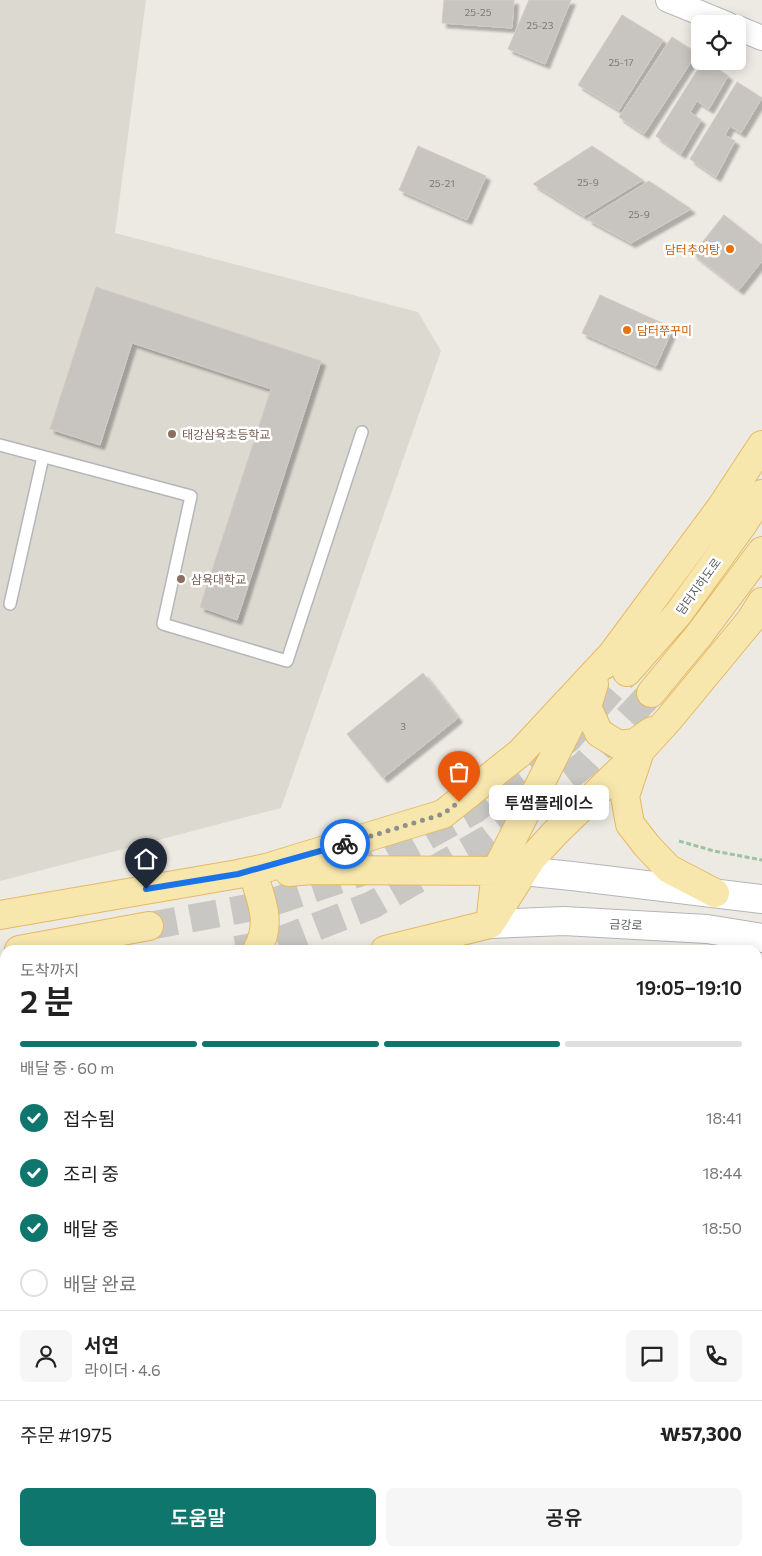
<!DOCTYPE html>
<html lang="ko">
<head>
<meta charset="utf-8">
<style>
	:root { --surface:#fff; --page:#f6f6f6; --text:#222; --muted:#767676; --line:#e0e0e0; --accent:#0f766e }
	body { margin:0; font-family:Commissioner,"Noto Sans KR",sans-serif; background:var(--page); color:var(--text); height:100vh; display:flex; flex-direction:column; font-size:19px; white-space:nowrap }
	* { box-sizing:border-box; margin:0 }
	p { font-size:16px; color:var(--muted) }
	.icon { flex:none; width:28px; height:28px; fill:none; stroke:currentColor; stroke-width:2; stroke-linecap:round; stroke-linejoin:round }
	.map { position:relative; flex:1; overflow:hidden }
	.drawer { position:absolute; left:0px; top:945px; width:762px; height:611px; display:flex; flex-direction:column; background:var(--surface); border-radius:15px 15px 0 0; box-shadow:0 2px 12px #0003 }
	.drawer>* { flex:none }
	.controls { position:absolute; left:691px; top:15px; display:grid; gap:10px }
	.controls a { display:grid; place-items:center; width:55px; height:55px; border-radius:8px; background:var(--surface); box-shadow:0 2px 12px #0003; font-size:25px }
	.pin { position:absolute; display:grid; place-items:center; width:42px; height:42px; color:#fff; margin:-51px -21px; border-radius:50% 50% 50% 0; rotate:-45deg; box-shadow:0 0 5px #0007 }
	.pin .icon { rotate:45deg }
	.courier { position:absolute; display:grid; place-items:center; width:50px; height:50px; margin:-25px; border:4px solid #1a73e8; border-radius:50%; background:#fff; color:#222; box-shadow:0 1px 6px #0007 }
	.bubble { position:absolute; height:35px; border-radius:8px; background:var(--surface); box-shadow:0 2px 12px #0003; font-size:16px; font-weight:600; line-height:35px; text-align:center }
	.head em { font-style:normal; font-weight:600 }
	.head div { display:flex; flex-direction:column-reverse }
	.head { display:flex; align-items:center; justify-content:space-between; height:85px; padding:0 20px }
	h1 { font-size:32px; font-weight:600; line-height:38px }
	.bar { display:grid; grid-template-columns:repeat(4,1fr); gap:8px 5px; align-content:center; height:60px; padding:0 20px }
	.bar i { height:6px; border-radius:4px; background:var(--line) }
	.bar .current { background:var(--accent) }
	.bar p { grid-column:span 4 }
	.line { display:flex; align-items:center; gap:12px; padding:0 20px; border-top:1px solid var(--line) }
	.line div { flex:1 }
	.round { display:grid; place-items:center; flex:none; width:52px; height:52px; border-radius:8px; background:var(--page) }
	ol { padding:0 20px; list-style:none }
	li { display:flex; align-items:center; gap:15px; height:55px }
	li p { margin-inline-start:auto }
	li .icon { padding:5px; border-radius:50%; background:var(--accent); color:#fff; stroke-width:4 }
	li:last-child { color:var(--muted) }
	li i { width:28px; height:28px; border:2px solid var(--line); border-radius:50% }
	.primary-button { display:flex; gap:10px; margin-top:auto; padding:10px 20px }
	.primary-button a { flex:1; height:58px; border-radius:8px; background:var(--accent); color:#fff; font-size:20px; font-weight:600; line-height:58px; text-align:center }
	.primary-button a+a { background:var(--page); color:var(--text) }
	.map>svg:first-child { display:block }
	.education { fill:#dcd9d1 }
	.building { fill:#c8c5c0; stroke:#d1cbc2; filter:url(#shadow) }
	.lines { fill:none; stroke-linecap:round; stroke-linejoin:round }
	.primary-tunnel { stroke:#c8c7c3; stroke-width:28; stroke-dasharray:28 14; stroke-linecap:butt }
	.service-casing { stroke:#b4b6b9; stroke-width:14 }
	.minor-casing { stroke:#b4b6b9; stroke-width:26 }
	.secondary-casing { stroke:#b2b6ba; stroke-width:30 }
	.primary-casing { stroke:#e5b964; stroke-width:30 }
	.path { stroke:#9cc3a4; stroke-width:3; stroke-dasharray:5 2.5; stroke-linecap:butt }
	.service { stroke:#fff; stroke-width:11 }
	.minor { stroke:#fff; stroke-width:24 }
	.secondary { stroke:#fff; stroke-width:28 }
	.primary { stroke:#f8e7ad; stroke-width:28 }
	.done { stroke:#8e9090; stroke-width:5; stroke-dasharray:0 9 }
	.route { stroke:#1a73e8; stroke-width:6 }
	.food-dot { fill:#e8710a; stroke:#fff; stroke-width:2 }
	.education-dot { fill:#8d6e63; stroke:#fff; stroke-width:2 }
	.labels { text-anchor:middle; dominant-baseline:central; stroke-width:5; stroke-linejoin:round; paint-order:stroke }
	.number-label { font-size:10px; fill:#76787a }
	.food-label { font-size:12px; fill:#c56008; stroke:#fff; text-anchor:end }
	.education-label { font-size:12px; fill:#785e54; stroke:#fff; text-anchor:start }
	.street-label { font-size:12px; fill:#5b5f63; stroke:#fff }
</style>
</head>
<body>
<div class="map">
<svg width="762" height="1556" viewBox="0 0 762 1556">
	<defs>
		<filter id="shadow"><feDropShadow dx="4.5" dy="4.5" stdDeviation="1" flood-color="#0004"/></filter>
	</defs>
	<rect width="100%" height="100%" fill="#edeae3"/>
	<path class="education" d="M0 0H146L115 233 418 312 441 351 281 808 0 881Z"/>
	<path class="building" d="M444 0H514L512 28 442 23Z
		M529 0H571L545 64 508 49Z
		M622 15 663 40 619 110 578 85Z
		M672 37 697 53 644 134 619 117Z
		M703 61H707L728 76 709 109 697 101 690 112 701 120 681 154 656 136Z
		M737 82 762 98 741 133 730 126 725 135 735 141 716 177 690 159Z
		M418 146 486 176 467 220 399 190Z
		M592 146 643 180 584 216 533 184Z
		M649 181 691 209 631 243 587 219Z
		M724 215 762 245V261L739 290 693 254Z
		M96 287 321 361 237 620 200 607 271 389 132 343 100 445 50 429Z
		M600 295 673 328 656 366 582 333Z
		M423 673 458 718 383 778 347 734Z"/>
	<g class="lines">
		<path class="primary-tunnel" d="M149 926 264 905 362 872 474 810 568 739 627 672
			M236 950 274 943 372 905 488 839 585 764 651 693"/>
		<g class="service-casing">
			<path id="service" d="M0 445 191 496 163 624 287 661 362 432
				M10 604 43 457"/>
		</g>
		<g class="minor-casing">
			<path id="minor" d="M668 0 727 24
				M738 28 762 38"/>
		</g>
		<g class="secondary-casing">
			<path id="secondary" d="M523 871 572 876 762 899
				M490 924 564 921 707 929 762 938"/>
		</g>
		<g class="primary-casing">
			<path id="primary" d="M604 665 722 506 762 445
				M627 672 678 614 743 524 762 494
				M594 684 587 707 599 733 619 745 635 743 652 731
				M651 693 699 635 762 551
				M639 754 625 796 630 824 647 846 669 869 715 893
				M289 872 312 870 514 871
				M254 876C262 902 272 924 257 950
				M0 915 238 874 266 868 443 814 520 753 615 651
				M490 924 496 871 583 699
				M19 950 149 926
				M385 950 490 924 532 858 555 833 639 752 669 719 750 621 762 602
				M0 990H5
				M0 1029H5"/>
		</g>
		<path class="path" d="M679 841 714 851 762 860"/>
		<use href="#service" class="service"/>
		<use href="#minor" class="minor"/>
		<use href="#secondary" class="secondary"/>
		<use href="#primary" class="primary"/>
	</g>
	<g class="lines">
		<path class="done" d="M345 844 443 814 459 802"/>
		<path class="route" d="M146 889 238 874 345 844"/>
	</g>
	<g class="food-dot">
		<circle cx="730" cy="249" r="5"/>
		<circle cx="627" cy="330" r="5"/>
	</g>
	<g class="education-dot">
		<circle cx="172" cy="434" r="5"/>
		<circle cx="181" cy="579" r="5"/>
	</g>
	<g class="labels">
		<g class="number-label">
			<text x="478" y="12">25-25</text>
			<text x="540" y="25">25-23</text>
			<text x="621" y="62">25-17</text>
			<text x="588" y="182">25-9</text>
			<text x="442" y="183">25-21</text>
			<text x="639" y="214">25-9</text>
			<text x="403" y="726">3</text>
		</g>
		<g class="food-label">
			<text x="720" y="249">담터추어탕</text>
			<text x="637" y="330" text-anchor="start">담터쭈꾸미</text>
		</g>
		<g class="education-label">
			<text x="182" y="434">태강삼육초등학교</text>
			<text x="191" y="579">삼육대학교</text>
		</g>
		<g class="street-label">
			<text transform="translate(698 586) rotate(-54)">담터지하도로</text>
			<text transform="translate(626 924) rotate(3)">금강로</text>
		</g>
	</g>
</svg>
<div class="controls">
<a><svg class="icon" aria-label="locate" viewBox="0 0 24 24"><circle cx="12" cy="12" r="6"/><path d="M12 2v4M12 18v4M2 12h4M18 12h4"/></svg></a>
</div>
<div class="pin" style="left:459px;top:802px;background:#ea580c"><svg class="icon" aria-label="bag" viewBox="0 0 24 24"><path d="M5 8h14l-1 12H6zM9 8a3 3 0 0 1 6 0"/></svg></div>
<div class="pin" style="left:146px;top:889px;background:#1f2937"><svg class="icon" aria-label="home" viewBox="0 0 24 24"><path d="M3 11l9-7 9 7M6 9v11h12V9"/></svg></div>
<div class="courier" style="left:345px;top:844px"><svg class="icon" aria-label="bike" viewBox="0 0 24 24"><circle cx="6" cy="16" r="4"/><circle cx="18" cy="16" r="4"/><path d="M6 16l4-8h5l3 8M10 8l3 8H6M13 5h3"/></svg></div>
<div class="bubble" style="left:489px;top:785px;width:120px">투썸플레이스</div>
<section class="drawer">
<div class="head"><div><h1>2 분</h1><p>도착까지</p></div><em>19:05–19:10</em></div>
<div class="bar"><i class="current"></i><i class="current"></i><i class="current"></i><i></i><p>배달 중 · 60 m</p></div>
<ol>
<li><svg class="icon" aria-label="check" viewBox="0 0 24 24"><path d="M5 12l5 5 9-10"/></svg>접수됨<p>18:41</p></li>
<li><svg class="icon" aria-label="check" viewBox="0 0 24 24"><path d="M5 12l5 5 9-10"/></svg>조리 중<p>18:44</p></li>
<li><svg class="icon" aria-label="check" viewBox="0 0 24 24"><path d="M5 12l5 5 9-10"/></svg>배달 중<p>18:50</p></li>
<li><i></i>배달 완료</li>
</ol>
<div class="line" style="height:90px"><a class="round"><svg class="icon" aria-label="person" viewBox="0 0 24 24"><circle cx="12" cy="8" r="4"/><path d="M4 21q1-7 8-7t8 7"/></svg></a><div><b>서연</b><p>라이더 · 4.6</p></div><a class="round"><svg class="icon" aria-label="chat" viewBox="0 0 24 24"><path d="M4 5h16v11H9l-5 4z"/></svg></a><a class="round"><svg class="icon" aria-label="phone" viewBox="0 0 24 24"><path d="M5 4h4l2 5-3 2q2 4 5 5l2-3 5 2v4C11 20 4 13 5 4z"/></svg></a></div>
<div class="line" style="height:65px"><div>주문 #1975</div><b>₩57,300</b></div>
<div class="primary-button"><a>도움말</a><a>공유</a></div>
</section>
</div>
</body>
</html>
